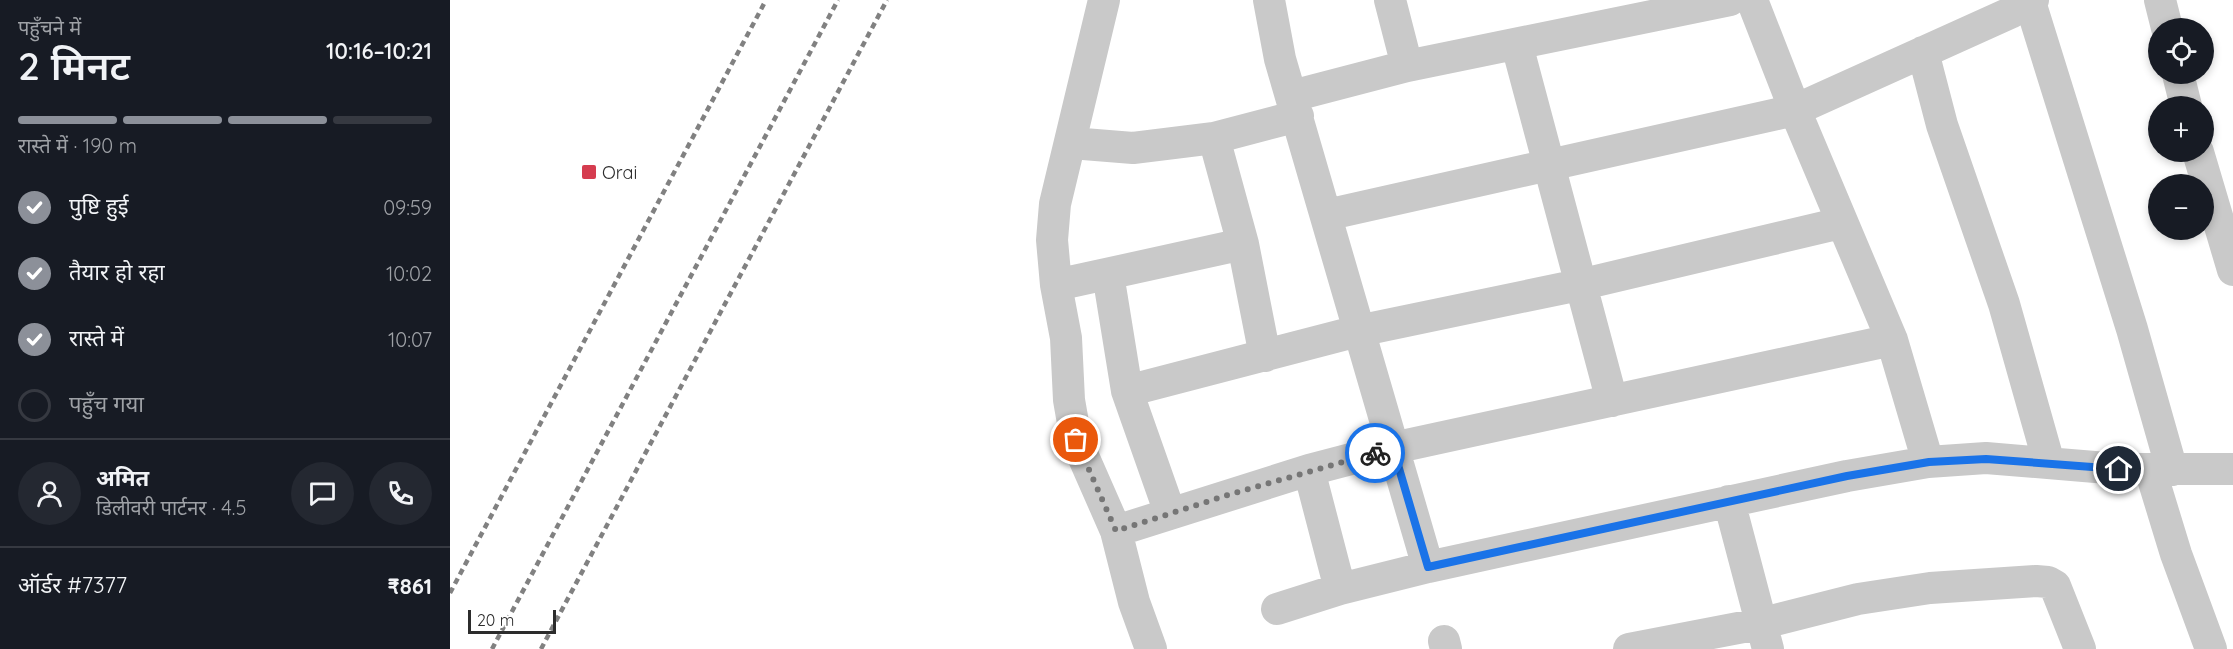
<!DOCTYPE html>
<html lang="hi">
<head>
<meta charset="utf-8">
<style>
	:root { --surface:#171b24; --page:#242831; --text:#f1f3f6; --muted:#9ea1a6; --line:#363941; --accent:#8c9099 }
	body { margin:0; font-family:Quicksand,"Noto Sans Devanagari",sans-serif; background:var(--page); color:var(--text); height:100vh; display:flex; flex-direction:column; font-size:22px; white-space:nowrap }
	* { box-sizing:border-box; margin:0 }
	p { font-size:20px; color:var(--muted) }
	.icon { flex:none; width:33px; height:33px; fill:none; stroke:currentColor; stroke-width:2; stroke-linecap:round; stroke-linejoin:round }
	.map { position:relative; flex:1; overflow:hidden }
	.panel { display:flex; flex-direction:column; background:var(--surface); width:450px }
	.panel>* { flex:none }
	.buttons { position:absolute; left:1698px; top:18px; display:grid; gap:12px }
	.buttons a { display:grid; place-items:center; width:66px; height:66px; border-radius:50%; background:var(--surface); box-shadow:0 3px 9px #0003; font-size:30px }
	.scale { position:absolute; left:18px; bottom:15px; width:88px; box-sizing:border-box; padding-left:6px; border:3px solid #2c2c2c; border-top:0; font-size:16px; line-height:21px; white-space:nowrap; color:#2c2c2c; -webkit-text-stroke:4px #fff; paint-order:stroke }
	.pin { position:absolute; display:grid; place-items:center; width:51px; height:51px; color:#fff; margin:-26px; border:3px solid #fff; border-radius:50%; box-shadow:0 2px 6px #0007 }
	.courier { position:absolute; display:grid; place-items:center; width:60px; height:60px; margin:-30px; border:4px solid #1a73e8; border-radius:50%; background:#fff; color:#222; box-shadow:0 2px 8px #0007 }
	.summary em { font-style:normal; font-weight:600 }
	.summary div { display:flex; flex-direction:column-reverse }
	.summary { display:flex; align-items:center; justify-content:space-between; height:102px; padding:0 18px }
	h1 { font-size:39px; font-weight:600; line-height:45px }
	.bar { display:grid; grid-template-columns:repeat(4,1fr); gap:9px 6px; align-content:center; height:72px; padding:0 18px }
	.bar i { height:8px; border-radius:4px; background:var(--line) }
	.bar .active { background:var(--accent) }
	.bar p { grid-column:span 4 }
	.line { display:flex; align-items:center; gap:15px; padding:0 18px; border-top:2px solid var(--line) }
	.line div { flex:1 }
	.round { display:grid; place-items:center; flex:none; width:63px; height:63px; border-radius:32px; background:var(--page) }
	ol { padding:0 18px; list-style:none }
	li { display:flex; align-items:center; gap:18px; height:66px }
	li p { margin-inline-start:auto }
	li .icon { padding:6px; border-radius:50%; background:var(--accent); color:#fff; stroke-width:4 }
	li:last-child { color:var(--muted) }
	li i { width:33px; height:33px; border:3px solid var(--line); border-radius:50% }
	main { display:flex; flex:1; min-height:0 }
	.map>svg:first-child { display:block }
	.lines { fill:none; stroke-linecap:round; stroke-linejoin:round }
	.minor { stroke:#c9c9c9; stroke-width:32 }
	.rail { stroke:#818181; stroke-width:4.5; stroke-dasharray:6 4.5; stroke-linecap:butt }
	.done { stroke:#767676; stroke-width:6; stroke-dasharray:0 10.8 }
	.route { stroke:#1a73e8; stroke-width:8 }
	.poi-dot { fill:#d53c4f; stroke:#fff; stroke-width:2 }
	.labels { text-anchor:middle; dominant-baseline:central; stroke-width:6; stroke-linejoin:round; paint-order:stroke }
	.poi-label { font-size:18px; fill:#2c2c2c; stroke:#fff; text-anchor:start }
</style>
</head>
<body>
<main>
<section class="panel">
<div class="summary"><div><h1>2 मिनट</h1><p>पहुँचने में</p></div><em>10:16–10:21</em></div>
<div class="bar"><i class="active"></i><i class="active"></i><i class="active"></i><i></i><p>रास्ते में · 190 m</p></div>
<ol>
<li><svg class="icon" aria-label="check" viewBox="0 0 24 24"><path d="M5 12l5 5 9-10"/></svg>पुष्टि हुई<p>09:59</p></li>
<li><svg class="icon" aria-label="check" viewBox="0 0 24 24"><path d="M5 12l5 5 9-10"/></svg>तैयार हो रहा<p>10:02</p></li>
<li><svg class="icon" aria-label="check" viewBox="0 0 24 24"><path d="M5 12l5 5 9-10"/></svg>रास्ते में<p>10:07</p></li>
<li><i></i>पहुँच गया</li>
</ol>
<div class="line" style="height:108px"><a class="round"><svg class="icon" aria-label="person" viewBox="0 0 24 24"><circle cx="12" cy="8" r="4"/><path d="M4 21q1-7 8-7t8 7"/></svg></a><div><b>अमित</b><p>डिलीवरी पार्टनर · 4.5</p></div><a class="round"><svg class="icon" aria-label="chat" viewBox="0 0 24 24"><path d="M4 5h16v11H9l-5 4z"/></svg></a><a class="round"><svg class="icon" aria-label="phone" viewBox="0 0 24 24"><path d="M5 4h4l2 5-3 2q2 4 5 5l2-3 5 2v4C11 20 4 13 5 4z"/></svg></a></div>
<div class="line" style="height:78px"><div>ऑर्डर #7377</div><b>₹861</b></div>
</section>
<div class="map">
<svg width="1783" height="649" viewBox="0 0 1783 649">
	<rect width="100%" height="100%" fill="#fff"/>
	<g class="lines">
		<path class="minor" d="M654 0 605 204 602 240 606 285 616 338 619 400 626 440 666 531 684 602 701 649
			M819 0 830 59 978 567
			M940 0 957 66
			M1302 0 1345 110 1442 340 1478 462
			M1710 0 1717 28
			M1580 2 1682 329 1722 470
			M1067 45 1162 401
			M1473 52 1492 125 1554 304 1599 463
			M1728 74 1736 106
			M842 96 957 66 1280 0
			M764 138 793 244 815 356
			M621 143 683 148 764 138 848 116
			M1748 152 1783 270
			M876 215 1345 110 1560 13 1583 0
			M658 274 677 391 720 513
			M606 285 793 244
			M677 391 908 331 1129 285 1391 223
			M1700 469 1726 554 1761 649
			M859 470 890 589
			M1279 501 1318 649
			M666 531 859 470 943 448 1442 340
			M827 609 890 589 978 567 1397 476 1478 462 1536 458 1669 469H1783
			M994 641 996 649
			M1179 649 1309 624 1408 599 1480 588 1586 581 1598 582 1605 586 1630 649"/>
		<path class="rail" d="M0 593 316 0
			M42 649 388 0
			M91 649 437 0"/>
	</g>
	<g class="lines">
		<path class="done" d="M626 440 666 531 781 494 925 453"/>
		<path class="route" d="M925 453 943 448 978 567 1397 476 1479 462 1536 459 1669 469"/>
	</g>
	<rect class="poi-dot" x="131" y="164" width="16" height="16" rx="3"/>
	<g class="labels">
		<g class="poi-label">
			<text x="152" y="172">Orai</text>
		</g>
	</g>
</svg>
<div class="buttons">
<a><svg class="icon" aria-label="locate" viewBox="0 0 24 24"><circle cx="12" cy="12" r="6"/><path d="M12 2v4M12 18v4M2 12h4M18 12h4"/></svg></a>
<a>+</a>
<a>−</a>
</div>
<div class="scale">20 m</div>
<div class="pin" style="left:626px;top:440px;background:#ea580c"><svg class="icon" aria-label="bag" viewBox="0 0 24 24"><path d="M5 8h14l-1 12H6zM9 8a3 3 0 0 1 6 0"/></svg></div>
<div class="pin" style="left:1669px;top:469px;background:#1f2937"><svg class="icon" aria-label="home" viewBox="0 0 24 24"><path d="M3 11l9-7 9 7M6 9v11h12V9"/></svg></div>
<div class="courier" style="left:925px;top:453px"><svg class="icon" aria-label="bike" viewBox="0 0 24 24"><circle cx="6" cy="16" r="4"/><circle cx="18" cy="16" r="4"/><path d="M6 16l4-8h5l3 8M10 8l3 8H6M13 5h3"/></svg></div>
</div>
</main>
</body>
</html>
